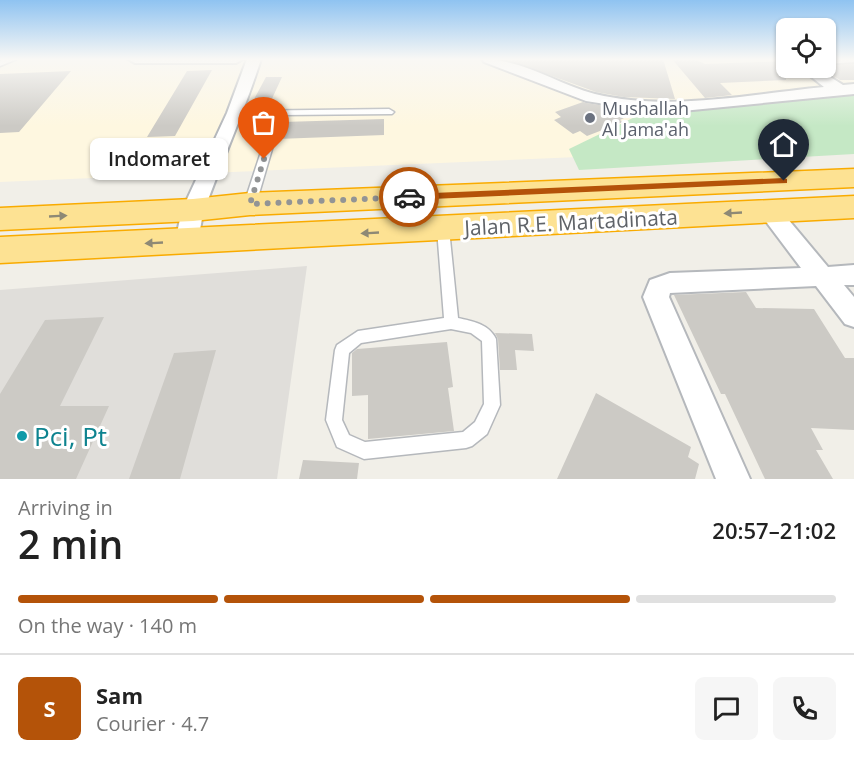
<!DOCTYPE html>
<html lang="en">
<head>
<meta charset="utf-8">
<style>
	:root { --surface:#fff; --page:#f6f6f6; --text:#222; --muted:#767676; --line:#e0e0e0; --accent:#b45309 }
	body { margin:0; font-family:"Open Sans",sans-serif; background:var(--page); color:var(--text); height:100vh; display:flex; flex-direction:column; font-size:22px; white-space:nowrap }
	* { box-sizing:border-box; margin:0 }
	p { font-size:20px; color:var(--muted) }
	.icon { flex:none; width:33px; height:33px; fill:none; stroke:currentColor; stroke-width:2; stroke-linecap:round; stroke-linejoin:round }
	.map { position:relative; height:479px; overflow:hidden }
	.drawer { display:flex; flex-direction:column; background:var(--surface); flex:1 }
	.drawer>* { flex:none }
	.controls { position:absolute; left:776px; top:18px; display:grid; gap:12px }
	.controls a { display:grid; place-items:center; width:60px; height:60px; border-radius:9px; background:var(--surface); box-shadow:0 2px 4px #0004; font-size:30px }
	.pin { position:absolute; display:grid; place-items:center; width:51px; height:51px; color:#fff; margin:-62px -26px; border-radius:50% 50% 50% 0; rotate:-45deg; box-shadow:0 0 6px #0007 }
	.pin .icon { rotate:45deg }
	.courier { position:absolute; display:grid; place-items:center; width:60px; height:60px; margin:-30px; border:4px solid #b45309; border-radius:50%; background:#fff; color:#222; box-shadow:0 2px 8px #0007 }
	.bubble { position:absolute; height:42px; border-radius:9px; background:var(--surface); box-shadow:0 2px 4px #0004; font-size:20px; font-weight:600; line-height:42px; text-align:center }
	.summary em { font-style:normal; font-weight:600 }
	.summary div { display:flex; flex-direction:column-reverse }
	.summary { display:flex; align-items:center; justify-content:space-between; height:102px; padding:0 18px }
	h1 { font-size:39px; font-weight:600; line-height:45px }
	.bar { display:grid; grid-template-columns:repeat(4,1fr); gap:9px 6px; align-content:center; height:72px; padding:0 18px }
	.bar i { height:8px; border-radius:4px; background:var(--line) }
	.bar .on { background:var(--accent) }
	.bar p { grid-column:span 4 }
	.line { display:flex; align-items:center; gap:15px; padding:0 18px; border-top:2px solid var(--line) }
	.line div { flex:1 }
	.round { display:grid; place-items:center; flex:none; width:63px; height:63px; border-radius:9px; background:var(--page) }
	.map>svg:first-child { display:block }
	.commercial { fill:#fef7e0 }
	.industrial { fill:#e0deda }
	.green { fill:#c5e8c5 }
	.building { fill:#cccac5 }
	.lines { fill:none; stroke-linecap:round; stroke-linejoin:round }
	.lane-casing { stroke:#b5b8bc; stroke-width:3 }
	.street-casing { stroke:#b5b8bc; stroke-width:4 }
	.highway-casing { stroke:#f9ab00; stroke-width:3 }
	.lane { fill:#fff; fill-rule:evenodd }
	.street { fill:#fff; fill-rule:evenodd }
	.highway { fill:#fde293; fill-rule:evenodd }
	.oneway { fill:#8e8975 }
	.route { fill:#b45309 }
	.done { stroke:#929495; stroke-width:6; stroke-dasharray:0 10.8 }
	.worship-dot { fill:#6b7280; stroke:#fff; stroke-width:2 }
	.culture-dot { fill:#0f9aa8; stroke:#fff; stroke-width:2 }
	.labels { text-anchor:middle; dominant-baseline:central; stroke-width:6; stroke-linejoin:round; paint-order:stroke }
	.far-worship-label { font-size:18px; fill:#5b616d; stroke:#fff; text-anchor:start }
	.street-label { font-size:21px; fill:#5f6368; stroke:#fff }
	.near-culture-label { font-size:26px; fill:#0d838f; stroke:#fff; text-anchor:start }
</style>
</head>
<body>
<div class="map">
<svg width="854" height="479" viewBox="0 0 854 479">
	<rect width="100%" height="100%" fill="#f1efe8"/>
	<path class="commercial" d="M0 59H786V68H825V59H854V145L0 182Z"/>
	<path class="industrial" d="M307 266 277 479H0V290Z"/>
	<path class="green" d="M836 95H854V154L579 170 569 149 641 114Z"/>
	<path class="building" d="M505 59H663L675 99 624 97 596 92Z
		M672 59H695L705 64 786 61V80L720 83 732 95 705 98Z
		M854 64V80H840L825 71V66Z
		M212 70 175 136 147 137 187 71Z
		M71 71 19 132 0 133V74Z
		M266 77H282L270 103H252Z
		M583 102 586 103 630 110 621 114 626 117 620 120 623 122 587 136 580 131 573 134 554 120 561 117 555 112Z
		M384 119V135L277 139 282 122Z
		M746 292 756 308 814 309 845 358H854V430L811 428 823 450H816L833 479H765L725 394H721L674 295Z
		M104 317 60 406H109L76 479H0V394L45 320Z
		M495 333 532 334 534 351 515 350 517 370H500L498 339Z
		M447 342 453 387 448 388 454 431 368 439V395L352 396V353L357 349Z
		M216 350 180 479H129L174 353Z
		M596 393 691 447 688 457 699 464 695 479H557Z
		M303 460 359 463 357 479H299Z"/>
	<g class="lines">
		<g class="lane-casing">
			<path id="lane" d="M6 59H17L0 66V61Z
				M389 109 394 112 392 114 282 115 256 204 254 207H246L244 204 273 115 235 116 230 113 232 111Z
				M443 225 449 229 458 318C472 321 489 324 496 339L500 405 487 434 472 446 466 448 364 459 337 447 326 420 335 350 337 345 358 331 444 318 437 229ZM451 329 471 333 482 341 484 404 475 422 463 432 365 442 349 435 342 420 349 353 361 343Z"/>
		</g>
		<g class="street-casing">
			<path id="street" d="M128 59H243L236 63H135Z
				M247 59H261C245 110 223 158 205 208 200 221 201 236 194 248L186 250 178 248 175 242 182 210 227 113Z
				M482 59C522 59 557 84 595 94 670 112 750 94 824 87L800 68H816L843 85 854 84V94L662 113 586 101 484 62Z
				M825 59H854V62L825 64Z
				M769 204 777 206 828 267 854 265V285H844L854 297V327L845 324 816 286 670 293 669 297 750 479H716L643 297 650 280 670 273 801 268 758 211 761 206Z"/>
		</g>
		<g class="highway-casing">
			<path id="highway" d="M854 169V187L250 215 193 221 0 230V208L193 199 250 193Z
				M854 196V218L0 263V237Z"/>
		</g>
		<use href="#lane" class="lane"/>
		<use href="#street" class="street"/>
		<use href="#highway" class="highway"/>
	</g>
	<defs><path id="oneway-solid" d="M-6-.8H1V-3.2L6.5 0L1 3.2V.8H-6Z" transform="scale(1.5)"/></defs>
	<g class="oneway">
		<use href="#oneway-solid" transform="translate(733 213) rotate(177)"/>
		<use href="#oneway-solid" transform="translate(58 216) rotate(-3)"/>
		<use href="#oneway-solid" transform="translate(370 233) rotate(177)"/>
		<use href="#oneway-solid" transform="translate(154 243) rotate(177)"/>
	</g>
	<linearGradient id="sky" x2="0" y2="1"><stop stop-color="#8fc3f1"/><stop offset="0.47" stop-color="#f9f8f5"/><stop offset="1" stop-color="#f9f8f5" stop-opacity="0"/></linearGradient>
	<rect width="854" height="126" fill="url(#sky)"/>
	<path class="route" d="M784 178 787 179V183L409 200 404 197 409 194Z"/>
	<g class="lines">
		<path class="done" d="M264 159 250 204 409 197"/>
	</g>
	<circle class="worship-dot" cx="590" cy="118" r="6"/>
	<circle class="culture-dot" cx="22" cy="436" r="6"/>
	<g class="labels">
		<g class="far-worship-label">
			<text x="602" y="108">Mushallah<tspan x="602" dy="21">Al Jama'ah</tspan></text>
		</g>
		<g class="street-label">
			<text transform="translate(571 222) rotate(-3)">Jalan R.E. Martadinata</text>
		</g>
		<g class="near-culture-label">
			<text x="34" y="436">Pci, Pt</text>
		</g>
	</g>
</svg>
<div class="controls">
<a><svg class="icon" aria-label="locate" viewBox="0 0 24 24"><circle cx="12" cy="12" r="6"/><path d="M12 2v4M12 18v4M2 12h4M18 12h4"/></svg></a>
</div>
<div class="pin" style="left:264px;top:159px;background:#ea580c"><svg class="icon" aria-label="bag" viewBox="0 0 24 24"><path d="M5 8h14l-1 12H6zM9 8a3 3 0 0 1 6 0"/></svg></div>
<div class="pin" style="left:784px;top:181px;background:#1f2937"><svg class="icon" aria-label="home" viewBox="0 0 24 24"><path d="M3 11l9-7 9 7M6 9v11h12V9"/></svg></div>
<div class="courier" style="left:409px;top:197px"><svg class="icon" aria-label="car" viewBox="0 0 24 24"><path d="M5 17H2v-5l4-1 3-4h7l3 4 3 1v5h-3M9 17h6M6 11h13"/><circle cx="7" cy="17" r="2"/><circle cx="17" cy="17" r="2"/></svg></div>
<div class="bubble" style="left:90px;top:138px;width:138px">Indomaret</div>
</div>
<section class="drawer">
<div class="summary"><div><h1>2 min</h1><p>Arriving in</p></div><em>20:57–21:02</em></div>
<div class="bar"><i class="on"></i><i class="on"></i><i class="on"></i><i></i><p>On the way · 140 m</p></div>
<div class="line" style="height:108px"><b class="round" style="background:var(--accent);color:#fff">S</b><div><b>Sam</b><p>Courier · 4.7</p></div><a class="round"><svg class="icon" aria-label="chat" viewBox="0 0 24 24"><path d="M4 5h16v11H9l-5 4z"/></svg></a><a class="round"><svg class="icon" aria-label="phone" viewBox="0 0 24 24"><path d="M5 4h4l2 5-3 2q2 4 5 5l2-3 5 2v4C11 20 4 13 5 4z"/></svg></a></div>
</section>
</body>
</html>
